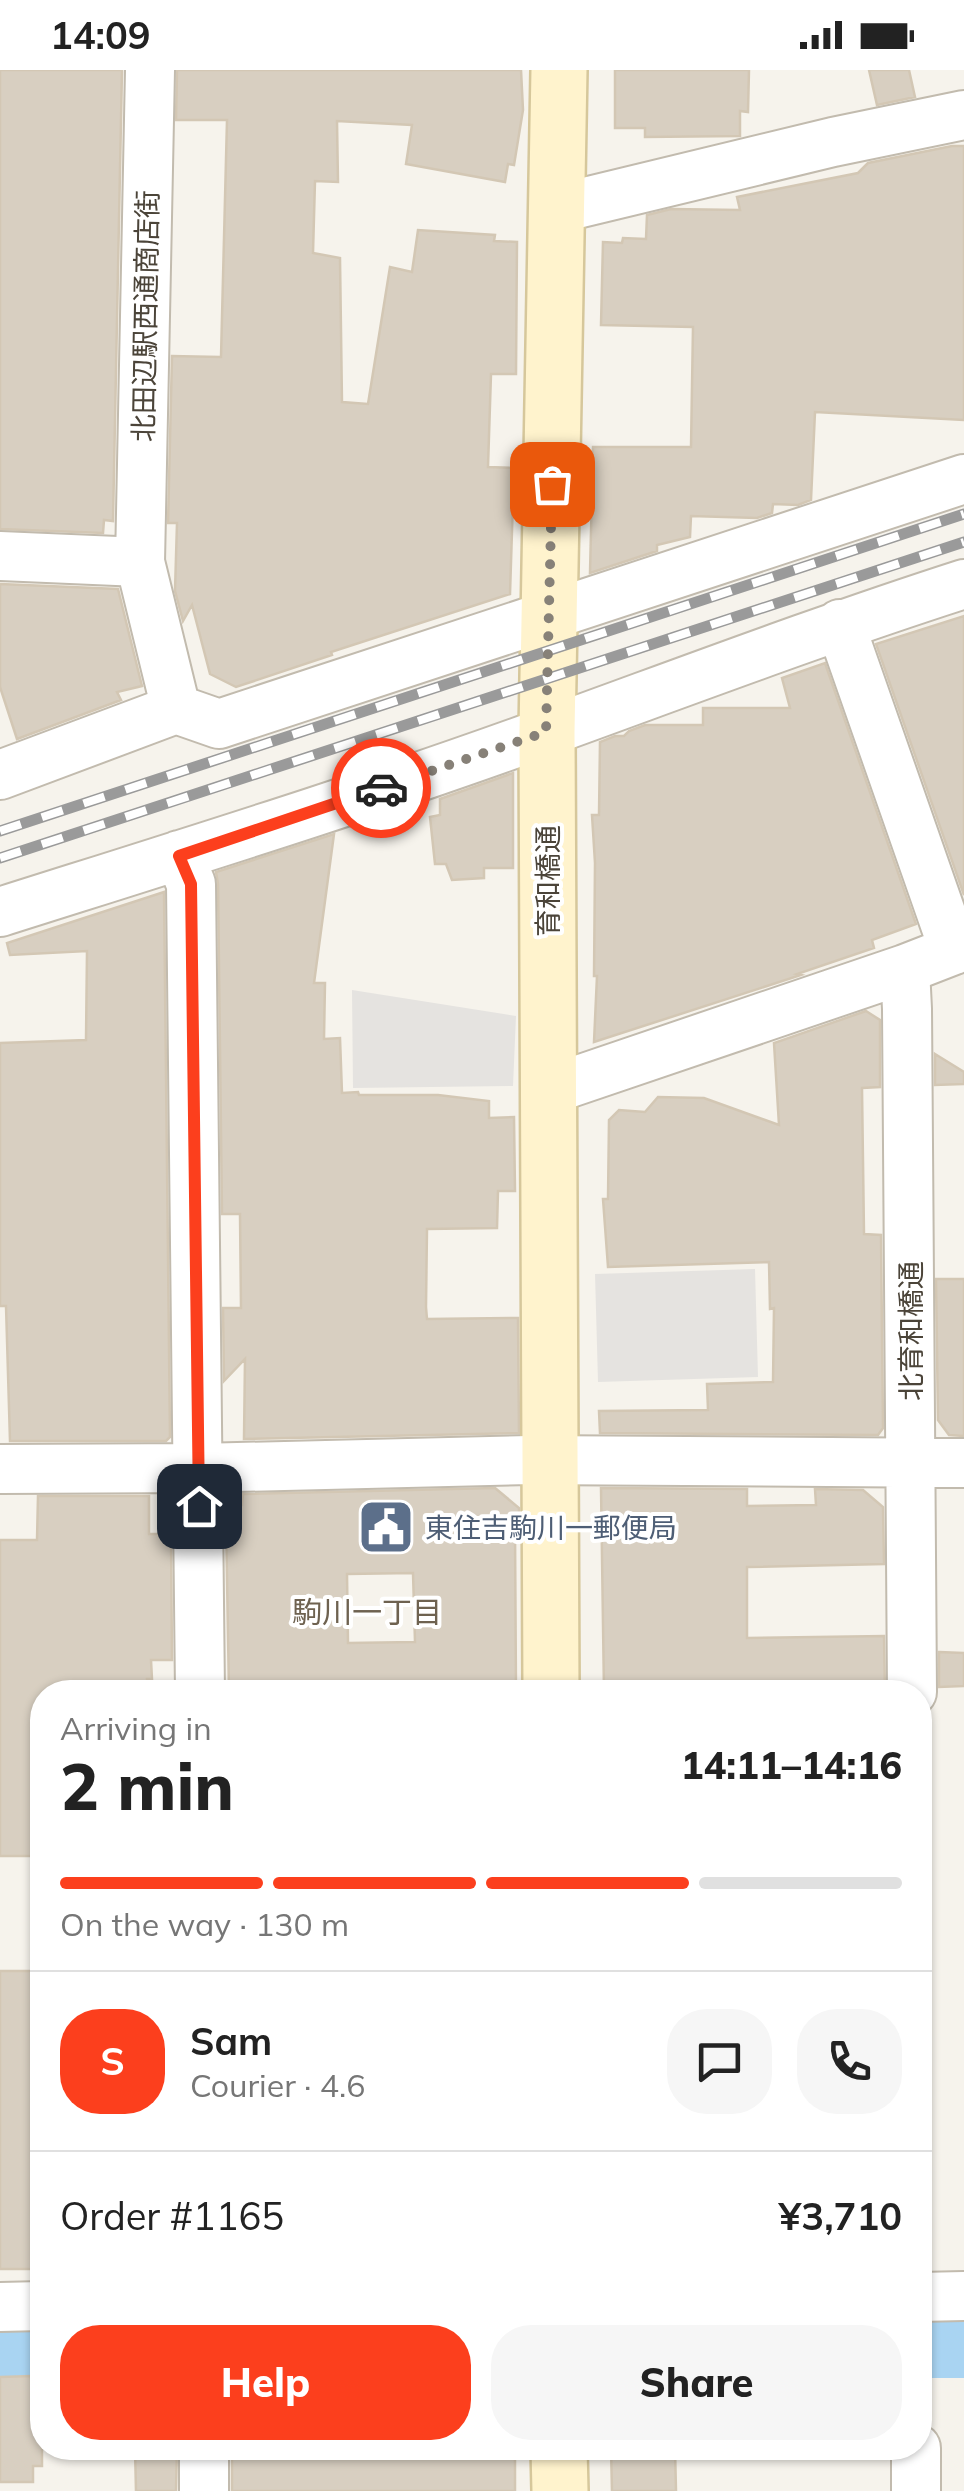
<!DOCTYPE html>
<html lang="en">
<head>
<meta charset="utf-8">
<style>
	:root { --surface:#fff; --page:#f6f6f6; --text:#222; --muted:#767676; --line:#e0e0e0; --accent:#fc3f1d }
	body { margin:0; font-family:Mulish,"Noto Sans JP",sans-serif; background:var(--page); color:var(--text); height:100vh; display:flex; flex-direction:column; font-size:38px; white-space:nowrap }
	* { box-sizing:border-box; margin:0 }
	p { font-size:32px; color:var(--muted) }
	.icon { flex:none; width:55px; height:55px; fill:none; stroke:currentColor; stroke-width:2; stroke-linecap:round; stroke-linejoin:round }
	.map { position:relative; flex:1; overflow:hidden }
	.side { position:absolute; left:30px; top:1610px; width:902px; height:780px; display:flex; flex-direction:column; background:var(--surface); border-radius:40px; box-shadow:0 2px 8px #0004 }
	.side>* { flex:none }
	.pin { position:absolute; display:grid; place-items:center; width:85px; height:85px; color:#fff; margin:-42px; border-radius:20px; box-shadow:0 5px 15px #0006 }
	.courier { position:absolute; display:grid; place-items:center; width:100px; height:100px; margin:-50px; border:8px solid #fc3f1d; border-radius:50%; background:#fff; color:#222; box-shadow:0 2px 12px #0007 }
	.headline em { font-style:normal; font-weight:800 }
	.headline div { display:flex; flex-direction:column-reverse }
	.headline { display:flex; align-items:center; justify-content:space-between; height:170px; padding:0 30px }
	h1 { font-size:65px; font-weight:800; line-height:75px }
	.bar { display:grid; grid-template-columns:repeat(4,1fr); gap:15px 10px; align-content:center; height:120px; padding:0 30px }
	.bar i { height:12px; border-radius:8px; background:var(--line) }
	.bar .current { background:var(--accent) }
	.bar p { grid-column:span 4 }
	.line { display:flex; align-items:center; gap:25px; padding:0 30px; border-top:2px solid var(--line) }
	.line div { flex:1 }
	.round { display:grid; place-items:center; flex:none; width:105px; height:105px; border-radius:40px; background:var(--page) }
	.primary-button { display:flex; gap:20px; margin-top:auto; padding:20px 30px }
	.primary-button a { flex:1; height:115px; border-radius:40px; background:var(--accent); color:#fff; font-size:40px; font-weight:800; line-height:115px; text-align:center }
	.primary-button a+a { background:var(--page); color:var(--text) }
	.status { display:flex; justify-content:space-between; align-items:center; height:70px; padding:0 50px; background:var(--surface); direction:ltr }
	.status svg { height:28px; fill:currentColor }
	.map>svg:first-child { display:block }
	.parking { fill:#e5e3e0 }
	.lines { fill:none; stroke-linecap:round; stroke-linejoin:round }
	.river { stroke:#a9d4f2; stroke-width:80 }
	.building { fill:#d8cfc1; stroke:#d3c7b4; stroke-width:2.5; fill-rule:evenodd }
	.street-casing { stroke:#c2bbae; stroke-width:52 }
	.secondary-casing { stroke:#d6c79b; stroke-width:60 }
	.street { stroke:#fff; stroke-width:48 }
	.secondary { stroke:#fff3cd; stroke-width:55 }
	.rail-casing { stroke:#9a9a9a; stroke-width:11 }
	.rail { stroke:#fff; stroke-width:8; stroke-dasharray:22; stroke-linecap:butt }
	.done { stroke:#878178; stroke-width:10; stroke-dasharray:0 18 }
	.route { stroke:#fc3f1d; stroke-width:12 }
	.labels { text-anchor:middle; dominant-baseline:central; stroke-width:8; stroke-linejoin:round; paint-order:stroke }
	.street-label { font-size:28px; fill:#4b4439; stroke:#fff }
	.service-label { font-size:28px; fill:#4e5e75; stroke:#fff; text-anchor:start }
	.neighbourhood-label { font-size:30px; fill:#6e6250; stroke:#fff }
</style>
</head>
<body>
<div class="status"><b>14:09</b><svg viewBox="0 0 49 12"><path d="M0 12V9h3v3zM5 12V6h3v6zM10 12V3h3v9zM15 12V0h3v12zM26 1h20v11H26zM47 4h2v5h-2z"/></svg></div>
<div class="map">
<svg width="964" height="2421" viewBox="0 0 964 2421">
	<rect width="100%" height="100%" fill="#f6f3ec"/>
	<path class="parking" d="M352 920 516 946 513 1016 353 1018Z
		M755 1199 758 1307 598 1312 595 1204Z"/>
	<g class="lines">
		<path class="river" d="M920 2268H964
			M0 2276H42"/>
	</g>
	<path class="building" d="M0 0H122L113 451 104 450 103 463 0 459Z
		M177 0H521L523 40 514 95 508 94 505 112 406 94 412 55 337 51 338 112 315 111 313 183 340 188 342 332 368 334 390 197 412 202 418 160 495 165 494 171 517 172 516 304H491L488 397 514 398 510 524 331 582 332 585 236 617 210 604 192 535 183 551 175 521 177 453H168L172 286 221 287 227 50H176Z
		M615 0H749L748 42 740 41V66L645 67V58H615Z
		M869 0H909L915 27 877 35Z
		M952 76H964V350L815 342 811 430 798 435 773 434 772 443 757 448 691 446 690 467 657 475V481L590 503 593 377H691L693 257 601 255 603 172 622 173 623 168 646 169 647 145 671 139 740 140 737 127 858 103 868 93Z
		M0 514 118 519 142 616 117 622 121 630 17 669 0 617Z
		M964 546V825L876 574Z
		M825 593 916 854 872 870 874 878 797 904 801 905 594 972 597 906H594L595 793 592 745H599L600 672 615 666H624L629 661 645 655H703V638H790L782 608Z
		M513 703V798H484V808L452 810 446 794H435L430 747 440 745V729Z
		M334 764 314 913H325L324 969 340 968 342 1023 358 1022 359 1025H438L489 1031V1048L514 1047 515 1121H498L497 1158 427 1159 426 1237 427 1249 518 1248 519 1363 244 1369 245 1289 224 1311 223 1238H241L240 1144H222L218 814 216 802Z
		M164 822 170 1367 166 1371H10L6 1236H0V973L86 970 87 881 10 885 7 873Z
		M866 941 880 950V1017L862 1018 864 1164 881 1165 883 1358 878 1365 600 1363 599 1341 708 1340 707 1314 773 1312 774 1238 770 1239 769 1192 608 1197 603 1129H608L609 1050 619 1040 645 1042 658 1027 704 1028 779 1055 774 973Z
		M935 984 964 1002V1014L935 1015Z
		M936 1209H964V1366L949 1365 938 1350Z
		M495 1418 519 1438V1458H515L516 1622H229L226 1451H235V1435H242L243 1424ZM413 1503 415 1572 348 1573 347 1504Z
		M601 1418 747 1419V1436L816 1435 815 1419 863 1420 883 1437 884 1494 747 1497V1568L884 1566 885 1622H604Z
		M38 1426H149V1464H171L172 1590H151L152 1609H147L148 1622H42V1722H34L35 1786H0V1470H37Z
		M939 1582 964 1583V1616L939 1617Z
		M0 1901H37L40 2024H37L38 2102H42L41 2199H0Z
		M31 2306V2308H42V2396H33V2412H0V2307Z
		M135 2378H177L176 2421H136Z
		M232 2378H488L489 2388 515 2387V2421H232Z
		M611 2378H675L676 2421H612Z"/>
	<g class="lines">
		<g class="street-casing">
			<path id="street" d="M150 0 140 492 176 639
				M556 139 833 72 964 45
				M0 486 140 492
				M840 554 954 880
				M0 705 176 639 219 654 964 409
				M179 785 191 814 200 1622
				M0 842C183 784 368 727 549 661 687 611 824 559 964 514
				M905 899 907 939 912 1622
				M549 1020 905 899 964 876
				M0 1399 199 1398 529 1390 964 1393
				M920 2227 964 2226
				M0 2237 42 2236
				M204 2378V2421
				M916 2378V2421"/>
		</g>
		<g class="secondary-casing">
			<path id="secondary" d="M551 1622 547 662 559 0
				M559 2378 560 2421"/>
		</g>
		<use href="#street" class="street"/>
		<use href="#secondary" class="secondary"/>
		<g class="rail-casing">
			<path id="rail" d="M0 761 964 444
				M0 788 964 472"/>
		</g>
		<use href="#rail" class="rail"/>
	</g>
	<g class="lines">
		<path class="done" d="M381 718 546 662 552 414"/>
		<path class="route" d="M199 1436 191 814 179 786 381 718"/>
	</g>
	<defs>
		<g id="civic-square" transform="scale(2.875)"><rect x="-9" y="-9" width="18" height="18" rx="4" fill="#5c6f8a" stroke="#fff"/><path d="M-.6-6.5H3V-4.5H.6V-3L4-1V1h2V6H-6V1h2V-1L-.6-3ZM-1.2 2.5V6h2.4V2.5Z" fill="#fff"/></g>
	</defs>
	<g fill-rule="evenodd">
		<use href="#civic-square" x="386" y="1457"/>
	</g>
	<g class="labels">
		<g class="street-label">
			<text transform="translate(145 246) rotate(-89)">北田辺駅西通商店街</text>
			<text transform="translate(547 811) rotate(-90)">育和橋通</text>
			<text transform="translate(910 1261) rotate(-90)">北育和橋通</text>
		</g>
		<g class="service-label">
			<text x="425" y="1457">東住吉駒川一郵便局</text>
		</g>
		<g class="neighbourhood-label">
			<text x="367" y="1542">駒川一丁目</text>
		</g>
	</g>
</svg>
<div class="pin" style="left:552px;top:414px;background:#ea580c"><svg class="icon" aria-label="bag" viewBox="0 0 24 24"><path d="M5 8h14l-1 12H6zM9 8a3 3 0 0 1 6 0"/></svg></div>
<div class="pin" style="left:199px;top:1436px;background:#1f2937"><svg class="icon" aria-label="home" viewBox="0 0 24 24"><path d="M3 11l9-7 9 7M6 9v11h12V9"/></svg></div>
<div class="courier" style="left:381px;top:718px"><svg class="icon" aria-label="car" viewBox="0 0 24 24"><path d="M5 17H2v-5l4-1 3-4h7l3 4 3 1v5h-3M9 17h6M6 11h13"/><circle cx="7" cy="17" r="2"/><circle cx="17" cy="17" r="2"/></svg></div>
<section class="side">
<div class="headline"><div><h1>2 min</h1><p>Arriving in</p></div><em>14:11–14:16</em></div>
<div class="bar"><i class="current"></i><i class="current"></i><i class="current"></i><i></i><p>On the way · 130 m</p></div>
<div class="line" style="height:180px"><b class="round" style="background:var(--accent);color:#fff">S</b><div><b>Sam</b><p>Courier · 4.6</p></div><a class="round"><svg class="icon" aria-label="chat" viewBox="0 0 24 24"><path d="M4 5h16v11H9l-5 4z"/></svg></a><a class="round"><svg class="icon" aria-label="phone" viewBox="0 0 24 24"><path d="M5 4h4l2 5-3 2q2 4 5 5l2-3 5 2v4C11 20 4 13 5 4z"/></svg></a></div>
<div class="line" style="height:130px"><div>Order #1165</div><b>¥3,710</b></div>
<div class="primary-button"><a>Help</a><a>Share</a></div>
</section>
</div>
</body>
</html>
